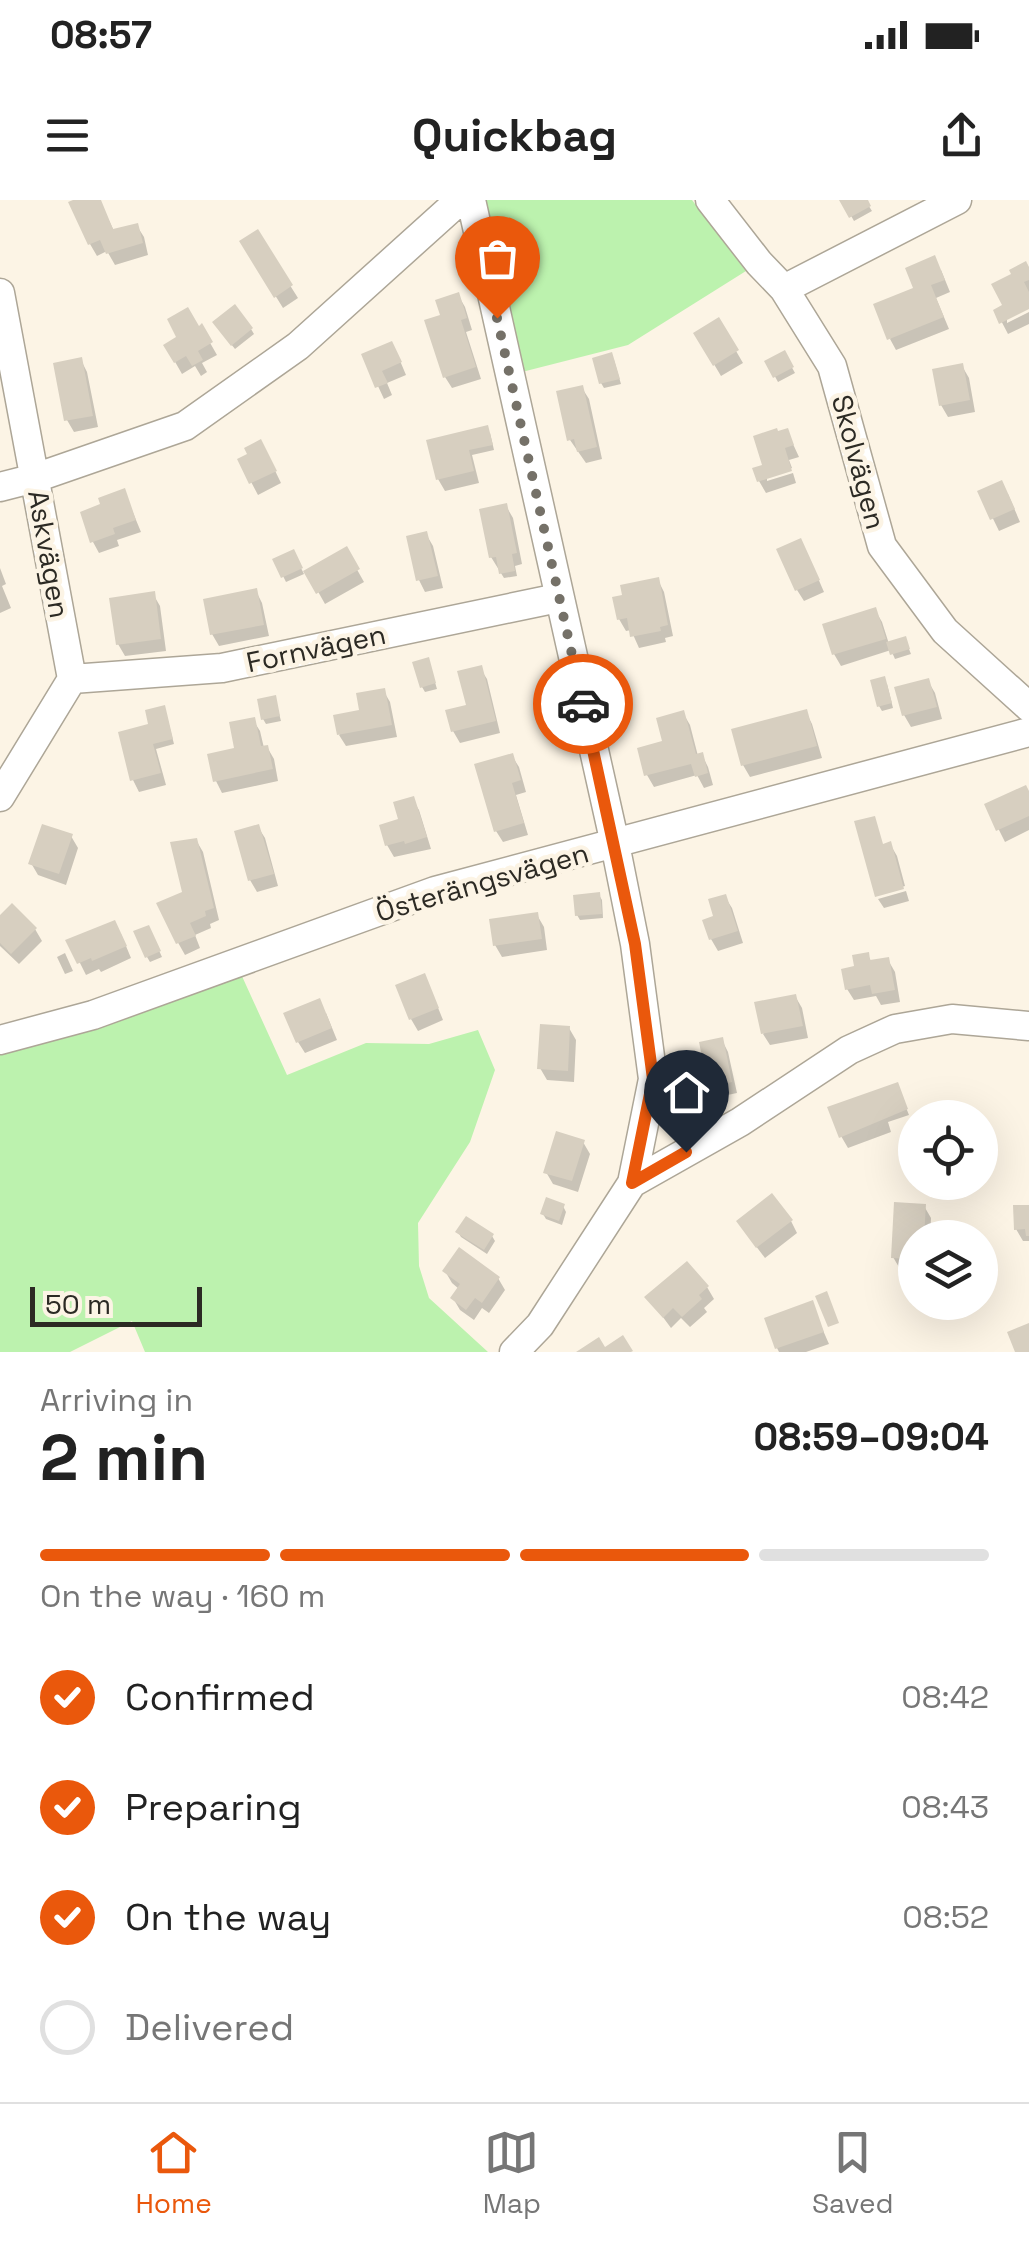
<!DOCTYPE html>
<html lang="en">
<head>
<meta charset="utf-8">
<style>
	:root { --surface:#fff; --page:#f6f6f6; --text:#222; --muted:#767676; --line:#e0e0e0; --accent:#ea580c }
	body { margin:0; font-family:"Space Grotesk",sans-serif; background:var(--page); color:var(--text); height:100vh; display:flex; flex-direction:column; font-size:38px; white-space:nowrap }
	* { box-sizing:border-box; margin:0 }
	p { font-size:32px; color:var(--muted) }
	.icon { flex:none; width:55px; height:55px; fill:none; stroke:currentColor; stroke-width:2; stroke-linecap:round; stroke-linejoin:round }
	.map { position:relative; height:1152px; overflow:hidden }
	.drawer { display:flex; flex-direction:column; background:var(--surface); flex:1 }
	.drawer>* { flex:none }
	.controls { position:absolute; left:898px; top:900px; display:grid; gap:20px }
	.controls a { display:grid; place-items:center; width:100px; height:100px; border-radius:50%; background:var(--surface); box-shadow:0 10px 40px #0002; font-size:50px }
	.scale { position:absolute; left:30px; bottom:25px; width:172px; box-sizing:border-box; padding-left:10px; border:5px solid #2c2a24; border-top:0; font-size:28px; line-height:35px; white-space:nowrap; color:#2c2a24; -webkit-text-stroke:8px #fcf4e5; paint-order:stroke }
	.pin { position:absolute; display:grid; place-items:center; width:85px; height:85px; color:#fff; margin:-102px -42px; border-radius:50% 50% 50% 0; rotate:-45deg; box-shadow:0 0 10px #0007 }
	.pin .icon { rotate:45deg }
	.courier { position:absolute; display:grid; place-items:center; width:100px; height:100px; margin:-50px; border:8px solid #ea580c; border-radius:50%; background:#fff; color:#222; box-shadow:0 2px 12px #0007 }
	.head em { font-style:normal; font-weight:700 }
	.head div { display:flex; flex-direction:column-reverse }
	.head { display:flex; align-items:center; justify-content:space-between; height:170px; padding:0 40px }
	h1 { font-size:65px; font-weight:700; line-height:75px }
	.bar { display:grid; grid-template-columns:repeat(4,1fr); gap:15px 10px; align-content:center; height:120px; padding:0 40px }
	.bar i { height:12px; border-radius:8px; background:var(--line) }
	.bar .active { background:var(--accent) }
	.bar p { grid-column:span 4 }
	ol { padding:0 40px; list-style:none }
	li { display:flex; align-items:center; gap:30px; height:110px }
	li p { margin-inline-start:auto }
	li .icon { padding:10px; border-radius:50%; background:var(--accent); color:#fff; stroke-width:4 }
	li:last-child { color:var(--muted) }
	li i { width:55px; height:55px; border:5px solid var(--line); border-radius:50% }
	.status { display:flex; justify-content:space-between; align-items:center; height:70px; padding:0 50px; background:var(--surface); direction:ltr }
	.status svg { height:28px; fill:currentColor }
	header { display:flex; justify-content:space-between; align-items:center; height:130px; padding:0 40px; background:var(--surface); font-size:45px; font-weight:700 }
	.tabs { display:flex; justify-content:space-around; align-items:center; height:140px; border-top:2px solid var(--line); background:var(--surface); font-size:28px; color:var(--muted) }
	.tabs a { display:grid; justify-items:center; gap:5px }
	.tabs .active { color:var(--accent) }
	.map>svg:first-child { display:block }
	.green { fill:#bcf2ae }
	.shadow { fill:#0003 }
	.building { fill:#d7cfc0 }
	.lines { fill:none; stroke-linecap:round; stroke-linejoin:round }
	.minor-casing { stroke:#ada697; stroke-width:31 }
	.minor { stroke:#fff; stroke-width:28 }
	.done { stroke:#757168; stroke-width:10; stroke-dasharray:0 18 }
	.route { stroke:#ea580c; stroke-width:12 }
	.labels { text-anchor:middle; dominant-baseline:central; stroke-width:9; stroke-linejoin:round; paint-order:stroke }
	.street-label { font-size:28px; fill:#2c2a24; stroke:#fcf4e5 }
</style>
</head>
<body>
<div class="status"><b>08:57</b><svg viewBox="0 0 49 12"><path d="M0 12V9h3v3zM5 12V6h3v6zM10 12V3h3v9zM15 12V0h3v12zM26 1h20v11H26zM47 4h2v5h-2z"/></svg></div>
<header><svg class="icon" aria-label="menu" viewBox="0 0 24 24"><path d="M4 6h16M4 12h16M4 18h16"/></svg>Quickbag<svg class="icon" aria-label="share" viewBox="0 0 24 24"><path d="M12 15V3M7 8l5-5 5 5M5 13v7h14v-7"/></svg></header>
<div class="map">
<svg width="1029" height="1152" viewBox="0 0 1029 1152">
	<rect width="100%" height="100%" fill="#fcf4e5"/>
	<path class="green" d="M482 0H692L746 71 628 145 518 173Z
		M241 774 287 875 366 843 429 844 478 830 495 870 470 942 418 1023 419 1066 429 1098 488 1152H145L132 1121 70 1152H0V853Z"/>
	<path class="shadow" d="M79 0H99L114 31 137 26 144 37 148 55 115 65 107 51 97 56 90 44Z
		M842 0H865L872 11 854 21Z
		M257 33 298 98 283 108 242 42Z
		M941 70 950 92 936 98 949 129 896 150 890 139 917 89Z
		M1029 71V107L1007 117V123L1029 112V124L1008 134 996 111 1005 106Z
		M458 95 465 107 472 130 466 132 481 179 452 188 445 177 443 116Z
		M718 120 743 163 721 176 696 134Z
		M201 127 217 155 202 163 207 172 201 176 195 166 182 174 166 146Z
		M218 128 251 129 254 134 235 149Z
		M784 153 795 173 778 182 767 162Z
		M364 156H398L406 175 387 183 392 195 384 199Z
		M81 160 87 172 98 227 74 232 67 220Z
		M614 160 621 184 604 188 601 183Z
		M962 166 969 178 975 212 948 217 941 205Z
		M582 188 589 199 602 259 586 263 570 240Z
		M787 231 799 257 789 260 792 268 767 276V281L793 273 796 283 766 293 759 281 765 266Z
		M490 233 494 250 472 255 479 283 445 291 438 279 429 242Z
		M267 254 281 283 258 295 240 261Z
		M124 291 141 332 117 340 119 346 99 353 93 342 103 306Z
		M980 292 1008 294 1020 322 999 331Z
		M506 306 513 318 522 364 515 366 517 376 504 378 491 357Z
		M426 334 433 346 443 388 425 392 419 380 409 338Z
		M346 350 364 382 325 404 307 372Z
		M293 352 304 374 286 382 275 360Z
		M807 353 824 392 804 401 797 390Z
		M0 368 6 384 2 386 11 408 0 413Z
		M658 380 664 392 673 436 665 438 666 442 639 448 631 430 626 431 619 419Z
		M256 391 262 403 269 436 219 446 212 434Z
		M153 394 160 406 166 451 125 456 118 444Z
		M875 410 882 422 889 444H907L911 454 895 459 891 450 841 466 834 454Z
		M430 465 437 489 425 492 422 487Z
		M480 468 487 479 500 533 460 543 453 531 469 506Z
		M928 481 935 493 942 519 911 527 904 515Z
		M887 484 893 508 882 511 879 506Z
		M383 490 390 502 397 537 346 546 339 535Z
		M275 498 281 521 266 524 263 519Z
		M806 512 812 524 822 558 750 577 743 565Z
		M166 513 174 544 156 549 166 585 139 592 133 580 121 534 151 526Z
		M683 513 690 525 698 556 702 555 708 567 713 585 704 588 697 575 654 587 647 575 640 550 665 542Z
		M253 520 260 531 264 548 267 547 274 559 278 581 222 593 216 581 237 550Z
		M512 556 519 567 526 592 516 595 528 635 503 642 496 631Z
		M1029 595V630L1005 642 987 606Z
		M412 599 419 610 431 649 394 657 387 645 382 627 401 621Z
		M258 627 265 638 278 686 257 692 250 680Z
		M71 636 78 648 66 685 38 675 31 663Z
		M196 640 203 652 219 720 210 724 211 728 195 735 200 748 185 755 176 739Z
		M890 644 897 656 905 686 876 694 883 646Z
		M906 691 909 701 884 708 878 699Z
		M599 695 602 700 603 718 580 720 577 715Z
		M725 697 732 708 743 743 718 751 711 739Z
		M537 715 544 727 547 750 502 757 495 745Z
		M0 719 35 729 42 741 19 764 0 746Z
		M151 733 162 757 150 762 147 757Z
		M121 734 131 758 101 772 99 769 86 775 69 741Z
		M65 753 73 771 65 774 57 757Z
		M868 755 872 763 888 760 895 772 900 802 881 805 876 796 854 800 847 789 857 768Z
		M430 788 443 820 418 831 411 819Z
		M795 796 802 808 808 838 770 845 763 834Z
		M326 813 337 840 305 853 298 842Z
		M569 828 576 840 574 882 547 880 540 868Z
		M722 840 728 852 737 893 718 897 711 886Z
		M899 890 909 915 888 922 891 932 848 948 841 936Z
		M583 942 590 954 578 992 553 984 546 972Z
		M925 982H950V991H927Z
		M563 1006 566 1012 562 1025 546 1019 543 1014Z
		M924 1006 931 1018 930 1038H915V1070L900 1069 893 1057Z
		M1029 1007V1041H1023L1016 1029Z
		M791 1021 797 1033 765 1058 746 1033Z
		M458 1032 492 1036 495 1041 487 1054 461 1037Z
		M445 1071 498 1078 505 1090 489 1113 482 1108 474 1120 460 1110 453 1098 459 1089 452 1083Z
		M707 1087 714 1099 704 1108 707 1112 690 1127 681 1118 671 1128 648 1097Z
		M811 1103 829 1144 806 1152H779L777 1148Z"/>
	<path class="building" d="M73 0H101L113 29 138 23 143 43 106 54 100 40 88 45 68 2Z
		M839 0H868L871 6 849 18Z
		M258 29 293 85 274 98 239 41Z
		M935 55 945 80 931 85 944 117 887 140 873 104 913 88 905 68Z
		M1026 61 1029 67V80L1024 82 1029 92V109L999 124 993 110 1002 105 991 84 1011 74 1009 70Z
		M459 92 467 118 461 120 476 167 443 178 424 120 440 115 435 100Z
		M235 104 253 128 231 146 212 122Z
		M188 107 199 126 202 123 213 142 198 151 203 160 192 166 186 156 174 163 163 145 176 137 167 119Z
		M719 117 739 150 713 166 693 133Z
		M392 141 402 162 382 171 388 183 375 188 361 154Z
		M785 150 794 167 773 178 764 161Z
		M612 152 620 179 599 184 592 158Z
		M82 157 93 216 64 221 53 163Z
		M963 163 970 200 939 206 932 169Z
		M583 185 597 247 577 252 574 239 567 241 556 191Z
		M488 225 493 245 469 250 474 271 436 280 426 240Z
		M777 228 778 231 788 228 794 245 785 248 792 271 757 282 752 268 762 265 753 236Z
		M261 239 277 271 249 284 237 259 247 254 244 248Z
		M1002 280 1015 309 990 320 977 291Z
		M125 288 136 320 113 328 115 334 90 343 80 312 100 304 98 298Z
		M507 303 517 353 512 354 515 371 499 374 496 357 489 358 479 309Z
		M427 331 438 376 416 381 406 336Z
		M801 338 820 380 795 391 776 349Z
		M347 346 360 369 316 394 303 371Z
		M294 349 303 368 281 378 272 359Z
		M659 377 668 425 660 427 661 431 630 437 627 418 617 420 612 397 622 395 620 385Z
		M257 388 264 425 210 435 203 399Z
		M155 391 161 439 116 445 109 398Z
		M876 407 886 439 832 455 822 424Z
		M906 436 910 449 890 455 886 442Z
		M429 457 436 483 420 488 412 462Z
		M482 465 496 521 451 532 445 510 466 505 457 471Z
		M885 476 892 503 877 507 870 480Z
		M929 478 937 507 902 516 894 487Z
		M385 488 392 525 337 535 333 515 359 510 356 493Z
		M276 495 280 516 261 520 257 499Z
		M165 505 173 539 153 544 161 573 130 581 118 532 148 524 145 510Z
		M807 509 817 546 741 566 731 529Z
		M684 510 696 554 703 552 708 573 695 577 691 564 644 576 637 548 662 541 656 518Z
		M255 517 261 546 268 545 273 569 213 582 207 554 234 548 229 522Z
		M513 553 521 580 512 583 524 623 494 632 474 564Z
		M1026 585 1029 591V616L996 631 984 604Z
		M414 596 427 637 405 644 404 641 385 646 379 625 398 619 393 602Z
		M875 616 883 644 891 641 904 689 875 697 854 621Z
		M42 624 73 634 59 674 28 664Z
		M259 624 274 674 248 681 234 631Z
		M197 638 214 708 205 711 206 716 190 723 196 736 176 744 156 703 182 692 170 642Z
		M600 692 602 714 575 716 573 695Z
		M726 694 738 731 709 740 702 720 713 716 708 699Z
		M12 703 37 728 11 754 0 743V715Z
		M538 712 542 739 493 746 489 719Z
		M115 720 127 746 92 761 91 758 77 764 65 740Z
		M149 725 161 751 145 758 133 731Z
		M869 752 870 760 889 757 895 790 872 794 870 785 845 790 841 769 854 766 852 755Z
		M425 773 439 808 409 820 395 785Z
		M796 794 803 826 761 834 754 802Z
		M320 798 332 828 296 843 283 813Z
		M540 824 570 826 568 871 537 869Z
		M723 837 732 882 708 887 699 842Z
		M898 882 908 909 839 938 827 907Z
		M556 931 585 940 572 981 543 973Z
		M772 993 793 1020 756 1048 736 1021Z
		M546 997 565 1004 559 1021 540 1014Z
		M894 1002 926 1004 924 1038H915V1059L891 1058Z
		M1013 1005H1029V1036H1026L1025 1029 1014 1030Z
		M466 1016 494 1034 484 1050 455 1032Z
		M459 1047 500 1077 482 1103 475 1098 466 1110 450 1098 460 1084 442 1071Z
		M687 1061 709 1086 699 1095 702 1099 682 1117 673 1108 663 1118 644 1097Z
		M827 1091 839 1123 828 1127 815 1096Z
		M813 1100 824 1132 775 1149 764 1118Z
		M1029 1123V1152H1015L1007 1132Z
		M623 1135 633 1151 631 1152H576L599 1137 605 1147Z"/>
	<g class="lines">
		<g class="minor-casing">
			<path id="minor" d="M471 0 615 644 635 744 653 879 632 983 540 1125 514 1152
				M710 0 759 63 784 89 832 166 882 346 945 431 1029 507
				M784 89 957 0
				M0 93 72 479 0 597
				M0 287 35 278 185 226 298 146 460 0
				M72 479 222 468 558 398
				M0 840 93 815 435 691 1029 532
				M632 983 740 922 849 850 895 829 952 819 1029 826"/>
		</g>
		<use href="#minor" class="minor"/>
	</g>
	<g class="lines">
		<path class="done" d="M497 118 583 504"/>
		<path class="route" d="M583 504 635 744 653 879 632 983 686 952"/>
	</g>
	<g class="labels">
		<g class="street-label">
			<text transform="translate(859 262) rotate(75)">Skolvägen</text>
			<text transform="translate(49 354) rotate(80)">Askvägen</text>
			<text transform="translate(316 448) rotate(-12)">Fornvägen</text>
			<text transform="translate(482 682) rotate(-16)">Österängsvägen</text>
		</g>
	</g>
</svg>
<div class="controls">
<a><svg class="icon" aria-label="locate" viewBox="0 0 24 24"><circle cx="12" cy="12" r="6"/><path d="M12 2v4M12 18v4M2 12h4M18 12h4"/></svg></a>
<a><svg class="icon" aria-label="layers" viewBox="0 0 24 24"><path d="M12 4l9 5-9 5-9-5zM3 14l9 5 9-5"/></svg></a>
</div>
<div class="scale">50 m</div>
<div class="pin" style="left:497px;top:118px;background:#ea580c"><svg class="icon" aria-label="bag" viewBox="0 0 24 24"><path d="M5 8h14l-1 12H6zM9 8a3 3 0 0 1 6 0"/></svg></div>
<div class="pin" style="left:686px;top:952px;background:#1f2937"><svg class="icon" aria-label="home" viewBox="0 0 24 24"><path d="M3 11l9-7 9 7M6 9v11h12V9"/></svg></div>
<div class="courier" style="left:583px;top:504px"><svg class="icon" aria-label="car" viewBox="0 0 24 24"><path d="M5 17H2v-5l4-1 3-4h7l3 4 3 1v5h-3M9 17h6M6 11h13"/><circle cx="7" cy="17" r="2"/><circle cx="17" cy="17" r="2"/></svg></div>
</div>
<section class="drawer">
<div class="head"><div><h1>2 min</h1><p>Arriving in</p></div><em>08:59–09:04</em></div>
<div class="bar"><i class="active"></i><i class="active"></i><i class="active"></i><i></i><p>On the way · 160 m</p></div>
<ol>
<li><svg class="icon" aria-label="check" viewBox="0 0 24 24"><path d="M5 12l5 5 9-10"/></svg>Confirmed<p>08:42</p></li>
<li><svg class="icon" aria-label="check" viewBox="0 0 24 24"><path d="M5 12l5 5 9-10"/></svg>Preparing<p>08:43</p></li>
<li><svg class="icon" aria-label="check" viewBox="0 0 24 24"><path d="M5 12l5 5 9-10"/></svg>On the way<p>08:52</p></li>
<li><i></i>Delivered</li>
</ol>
</section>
<nav class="tabs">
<a class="active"><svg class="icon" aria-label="home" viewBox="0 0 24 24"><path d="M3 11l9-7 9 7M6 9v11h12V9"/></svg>Home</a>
<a><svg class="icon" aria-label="map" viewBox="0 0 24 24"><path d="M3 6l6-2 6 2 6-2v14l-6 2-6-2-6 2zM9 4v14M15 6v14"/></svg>Map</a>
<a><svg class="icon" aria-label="saved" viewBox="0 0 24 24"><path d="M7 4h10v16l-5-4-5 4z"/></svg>Saved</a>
</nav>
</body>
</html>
